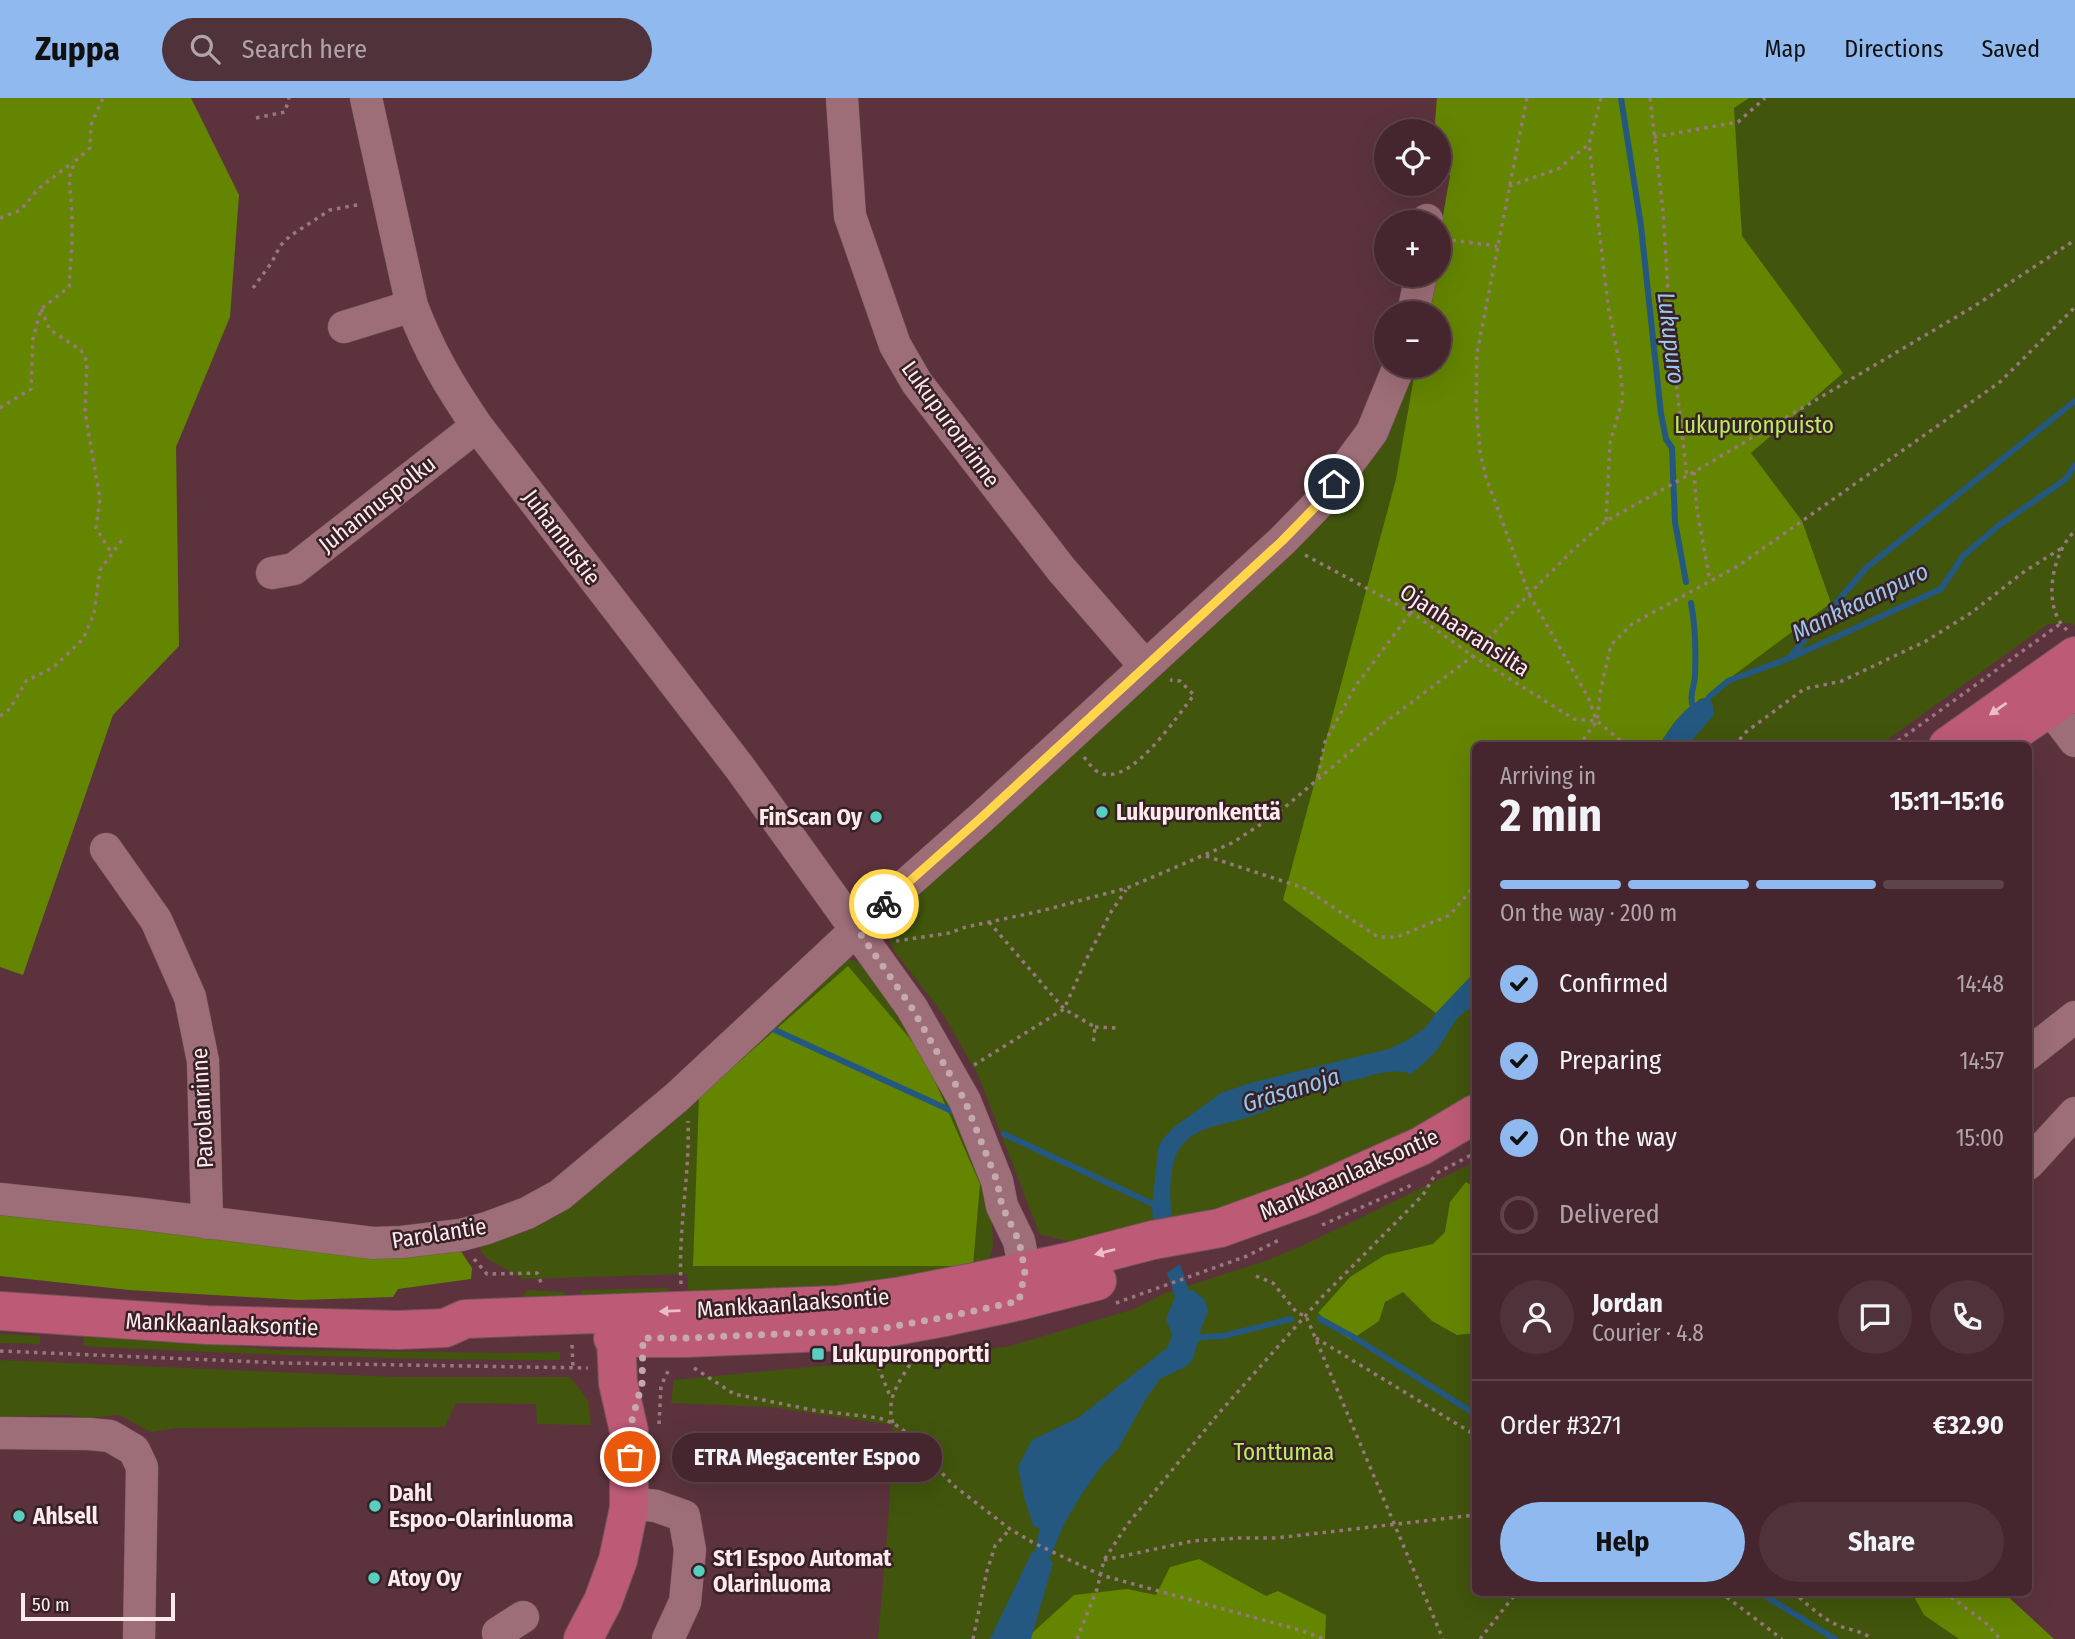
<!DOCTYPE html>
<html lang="en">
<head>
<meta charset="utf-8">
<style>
	:root { --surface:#45262e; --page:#4f323a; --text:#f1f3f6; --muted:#b0a5aa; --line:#5d434a; --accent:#90b9f0 }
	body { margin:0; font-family:"Fira Sans Condensed",sans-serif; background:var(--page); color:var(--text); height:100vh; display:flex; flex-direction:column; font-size:26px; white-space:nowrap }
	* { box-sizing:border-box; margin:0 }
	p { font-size:23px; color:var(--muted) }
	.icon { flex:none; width:38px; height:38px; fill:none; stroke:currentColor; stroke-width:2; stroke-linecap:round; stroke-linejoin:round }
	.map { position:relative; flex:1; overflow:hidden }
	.drawer { position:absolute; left:1472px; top:644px; width:560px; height:854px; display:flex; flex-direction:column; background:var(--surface); border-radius:10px; box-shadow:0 7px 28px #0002,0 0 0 2px var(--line) }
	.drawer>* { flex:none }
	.fabs { position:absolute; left:1374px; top:21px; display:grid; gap:14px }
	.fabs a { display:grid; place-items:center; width:77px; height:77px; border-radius:50%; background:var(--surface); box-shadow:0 7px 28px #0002,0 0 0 2px var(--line); font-size:35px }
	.scale { position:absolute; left:21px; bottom:18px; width:154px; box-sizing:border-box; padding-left:7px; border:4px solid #ffe9ed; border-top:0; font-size:19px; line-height:24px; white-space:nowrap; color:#ffe9ed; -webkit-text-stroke:5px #352126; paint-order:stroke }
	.pin { position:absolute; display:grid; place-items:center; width:60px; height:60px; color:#fff; margin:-30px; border:4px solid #fff; border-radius:50%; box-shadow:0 2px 7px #0007 }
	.courier { position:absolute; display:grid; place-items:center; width:70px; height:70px; margin:-35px; border:5px solid #ffd54a; border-radius:50%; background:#fff; color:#222; box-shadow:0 2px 9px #0007 }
	.bubble { position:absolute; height:49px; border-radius:24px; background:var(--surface); box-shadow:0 7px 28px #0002,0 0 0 2px var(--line); font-size:23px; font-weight:700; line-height:49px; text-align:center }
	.summary em { font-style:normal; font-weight:700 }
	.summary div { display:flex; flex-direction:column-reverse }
	.summary { display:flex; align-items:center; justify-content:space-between; height:119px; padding:0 28px }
	h1 { font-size:46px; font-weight:700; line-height:52px }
	.bar { display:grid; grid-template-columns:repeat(4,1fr); gap:10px 7px; align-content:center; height:84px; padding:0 28px }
	.bar i { height:9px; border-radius:5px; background:var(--line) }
	.bar .active { background:var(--accent) }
	.bar p { grid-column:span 4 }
	.line { display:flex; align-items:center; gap:18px; padding:0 28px; border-top:2px solid var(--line) }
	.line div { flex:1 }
	.round { display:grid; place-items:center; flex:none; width:74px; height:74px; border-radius:37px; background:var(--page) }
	ol { padding:0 28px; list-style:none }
	li { display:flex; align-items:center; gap:21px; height:77px }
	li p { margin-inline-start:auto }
	li .icon { padding:7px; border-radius:50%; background:var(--accent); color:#111; stroke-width:4 }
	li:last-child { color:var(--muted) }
	li i { width:38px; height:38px; border:4px solid var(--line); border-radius:50% }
	.primary-button { display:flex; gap:14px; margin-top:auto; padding:14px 28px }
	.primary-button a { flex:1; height:80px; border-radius:42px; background:var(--accent); color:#111; font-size:28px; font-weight:700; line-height:80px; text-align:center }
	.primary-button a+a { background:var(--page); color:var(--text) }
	header { display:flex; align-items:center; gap:42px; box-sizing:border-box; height:98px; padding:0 35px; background:var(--accent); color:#111 }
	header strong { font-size:33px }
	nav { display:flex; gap:38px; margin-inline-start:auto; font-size:24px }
	.search { width:490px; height:63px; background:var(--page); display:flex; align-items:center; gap:18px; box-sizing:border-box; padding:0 24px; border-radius:38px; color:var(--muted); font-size:26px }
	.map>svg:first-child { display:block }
	.green { fill:#41550c }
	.forest { fill:#648500 }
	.water { fill:#245881 }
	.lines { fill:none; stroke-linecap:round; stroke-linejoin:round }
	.stream { stroke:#245881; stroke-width:6 }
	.minor-casing { stroke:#75535c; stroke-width:33 }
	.major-casing { stroke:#75535c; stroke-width:40 }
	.path { stroke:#99777f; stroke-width:3.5; stroke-dasharray:3.5 5; stroke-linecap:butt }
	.minor { stroke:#9d6e78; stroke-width:32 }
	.major { stroke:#bd5a76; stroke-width:38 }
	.oneway { fill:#ebbec9 }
	.done { stroke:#c6a9af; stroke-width:7; stroke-dasharray:0 12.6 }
	.route { stroke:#ffd54a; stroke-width:9 }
	.poi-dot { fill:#58cec0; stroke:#352126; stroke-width:2.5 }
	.labels { text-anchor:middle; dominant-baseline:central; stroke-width:5; stroke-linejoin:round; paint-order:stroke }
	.street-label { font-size:23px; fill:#ffe9ed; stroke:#352126 }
	.park-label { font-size:23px; fill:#beeb5f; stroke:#352126 }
	.poi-label { font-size:23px; font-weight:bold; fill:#ffe9ed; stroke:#352126; text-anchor:start }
	.water-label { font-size:24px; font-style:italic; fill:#9bc6eb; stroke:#352126 }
</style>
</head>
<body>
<header>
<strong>Zuppa</strong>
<div class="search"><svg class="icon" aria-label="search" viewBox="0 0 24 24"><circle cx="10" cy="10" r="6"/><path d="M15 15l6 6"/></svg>Search here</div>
<nav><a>Map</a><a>Directions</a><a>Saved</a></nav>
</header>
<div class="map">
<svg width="2075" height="1541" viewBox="0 0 2075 1541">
	<rect width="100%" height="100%" fill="#5c333d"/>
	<path class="green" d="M1437 0H2075V528L2071 525 2048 526 1880 647 1475 648V1000L1296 1089 1078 1156 1069 1143 1041 1137 1038 1132 979 979 943 916 895 854 889 840 890 830 896 820 897 811 1280 460 1408 268H1438L1439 140 1450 78 1442 58 1435 24Z
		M850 862 864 865 929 952 991 1103 993 1148 988 1165 976 1175 689 1203 687 1176 523 1181 488 1161 481 1154 480 1146 838 864Z
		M1475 1064V1494L2004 1495 2054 1541H878L888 1428 893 1327 770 1309 671 1305 674 1282 820 1268 901 1265 1010 1248 1134 1211 1165 1195 1265 1163 1306 1146Z
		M667 1190 672 1196 580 1206 581 1192Z
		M528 1192 563 1194 568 1198 522 1202 523 1197Z
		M0 1236 40 1238V1246L0 1245Z
		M84 1239 210 1246 276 1252 503 1255 560 1254V1262C401 1262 242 1256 83 1248Z
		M0 1262 396 1279H570L588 1302 591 1327 537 1326 536 1306 456 1305 444 1329 178 1330 151 1334 119 1317 88 1320 69 1317 0 1319Z"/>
	<path class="forest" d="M0 0H191L239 97 230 219 176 349 179 548 113 617 23 877 0 869Z
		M1437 0H1749L1734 10 1742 138 1843 275 1751 355 1802 423 1831 505 1730 580 1709 599 1700 601 1674 625 1659 647 1475 648V874L1436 915 1283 802 1396 381 1416 268H1438V215H1425L1432 177H1438L1439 140 1450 78 1442 58 1435 24Z
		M848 868 923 956 980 1086 973 1168H693L699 999Z
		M1466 1084 1475 1089V1235L1457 1237 1432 1223 1403 1194 1385 1204 1379 1223 1351 1242 1341 1236 1318 1215 1350 1179 1385 1157 1433 1146 1445 1134 1450 1104Z
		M0 1111 458 1149 472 1170 471 1181 398 1191 393 1199 299 1202 129 1192 0 1178Z
		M1199 1461 1266 1498 1278 1493 1326 1517 1325 1541H1031V1536L1074 1497 1127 1491 1156 1497 1170 1469Z
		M1912 1495H2004L2054 1541H1959L1924 1517Z"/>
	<path class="water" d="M1709 599 1713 608V618L1688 647H1659C1672 628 1685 605 1709 599Z
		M1475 874V908C1455 916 1451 932 1439 949 1432 959 1421 968 1411 976 1393 970 1377 976 1359 981 1345 984 1330 987 1317 992 1295 999 1274 1010 1252 1018 1228 1027 1201 1026 1183 1046 1166 1065 1170 1106 1173 1130L1154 1131 1152 1111 1158 1051 1162 1042 1174 1029 1221 995 1250 985 1389 951 1406 943 1425 930 1436 915Z
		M1180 1166 1189 1193 1193 1192 1205 1202 1208 1213 1201 1231 1193 1261 1187 1268 1160 1281 1147 1299 1118 1351 1100 1370 1080 1399 1064 1426 1049 1462 1053 1464 1051 1472 1031 1541H990L1032 1454 1034 1455 1040 1431 1033 1427 1024 1399 1018 1369 1032 1342 1078 1320 1168 1249 1172 1236 1166 1221 1175 1199 1167 1175Z"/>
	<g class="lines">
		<path class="stream" d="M1621 0 1641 128 1661 316 1666 341 1672 350 1675 424 1686 484
			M1691 505C1696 530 1696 552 1695 578 1694 591 1689 596 1693 610
			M1791 558 1866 470 2075 303
			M1709 599 1728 583 1790 560 1941 491 1963 458 1998 428 2066 381 2075 367
			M775 932 954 1014
			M1004 1036 1157 1108
			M1320 1221 1355 1240 1475 1316
			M1194 1243 1200 1239 1223 1238 1291 1221
			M1759 1494 1835 1541"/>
		<g class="minor-casing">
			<path id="minor" d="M366 0 412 208C430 255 449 287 477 328L740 670 912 910 965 1003 997 1083 1002 1108 1019 1143 1025 1173 1021 1196
				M842 0 850 118 895 247 917 285 1061 471 1145 568
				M1427 122V124
				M1413 215 1421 177
				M344 229 412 208
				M272 475 294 471 477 328
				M2049 588V609L2075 643
				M106 751 156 822 190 899 203 963 207 1125
				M2028 956 2075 919
				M2028 1066 2075 1015
				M0 1101 142 1116 373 1145 402 1144 461 1137 487 1130 527 1115 560 1097 677 999 886 804 982 719 1282 443 1320 404 1372 334 1399 268
				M0 1335 89 1336 110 1338 134 1352 142 1369 139 1541
				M630 1405 656 1408 684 1418 690 1452 685 1504 668 1541
				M498 1535 523 1519"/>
		</g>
		<g class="major-casing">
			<path id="major" d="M1948 648 2075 558
				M1993 648 2075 592
				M0 1213 207 1227 398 1232 445 1230 465 1221 490 1220 837 1207 902 1198 970 1185 1072 1163 1153 1142 1220 1130 1309 1098 1421 1048 1475 1016
				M613 1240H684L873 1232 945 1219 1019 1203 1097 1183
				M583 1541 603 1503 618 1462 629 1410V1333L618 1285 616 1240 628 1217"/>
		</g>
		<path class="path" d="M1527 0 1477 255 1476 306 1480 354 1486 379 1529 496 1588 599 1596 621
			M1601 0 1589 46 1608 207 1619 263 1623 300 1610 345 1606 423
			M1650 0 1663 113 1671 239 1687 379
			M256 20 285 14 289 0
			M1654 39 1738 24 1765 0
			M1509 88 1558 71 1589 46
			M0 120 21 112 38 91 73 64
			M1444 141 1497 148
			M253 190 272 164 280 148 290 138 330 112 362 106
			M41 211 50 232 81 252 87 264 85 314 100 401 96 430 112 456
			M0 310 31 291 33 241 41 211 69 189 72 146V115L69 80 75 63 90 50 91 27 103 0
			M1694 374 1697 412 1710 483
			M1305 457 1411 514 1473 558 1574 621 1597 623 1627 648
			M2067 532C2041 510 2052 454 2075 433
			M0 618 10 611 26 583 54 569 83 541 94 516 100 472 125 438
			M1578 648 1597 623 1601 590 1611 547 1632 526 1738 468 2000 284 2075 209
			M1734 648 1746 634 1804 591 1842 583 1926 543 1971 515 2025 473 2062 450
			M1891 648 2060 526
			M1084 659C1089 665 1093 672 1100 675 1132 688 1177 618 1194 597L1180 583 1170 582
			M1318 679 1325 644 1355 589 1411 514
			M1206 758 1304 790 1378 839H1397L1450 817 1475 787
			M989 824 1064 911 1095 929 1093 947
			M896 843 949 835 966 829 1041 813 1127 790 1232 745 1278 715 1383 626 1473 558 1529 496 1574 451 1606 423 1694 374 1973 209 2075 142
			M1095 929 1117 930
			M974 967 1064 911 1087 860 1111 814 1126 792
			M1437 1075 1475 1055
			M1322 1127 1414 1086
			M474 1161 487 1176 537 1175 543 1189
			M1256 1178 1273 1185 1297 1215 1306 1218 1443 1541
			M681 1186C678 1131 690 1077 688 1023
			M1116 1205 1247 1158 1279 1142
			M1316 1240 1475 1337
			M572 1247 573 1270
			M0 1253 284 1265 588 1270
			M875 1261 890 1298
			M694 1270 734 1296 812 1312 879 1320 893 1325 903 1332 953 1387 1010 1431 1032 1444 1101 1477 1303 1533 1324 1541
			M893 1325C884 1298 904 1278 917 1255
			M659 1326 661 1288 670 1269
			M1104 1462 1193 1443 1239 1440H1276L1475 1417
			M1720 1494 1782 1541
			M1793 1494C1806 1505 1819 1518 1835 1526 1847 1532 1861 1532 1872 1541
			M1944 1494 1986 1525 2000 1541
			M973 1541 987 1473 995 1448 1010 1431
			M1077 1541 1097 1491 1104 1462 1127 1427 1219 1315 1322 1199 1423 1097 1436 1075
			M1480 1541 1517 1494"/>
		<use href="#minor" class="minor"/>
		<use href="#major" class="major"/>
	</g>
	<defs><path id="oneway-solid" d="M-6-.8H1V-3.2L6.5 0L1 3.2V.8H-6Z" transform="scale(1.75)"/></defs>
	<g class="oneway">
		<use href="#oneway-solid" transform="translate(1998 611) rotate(145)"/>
		<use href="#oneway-solid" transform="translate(1105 1154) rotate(166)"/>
		<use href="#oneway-solid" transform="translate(670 1213) rotate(178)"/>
	</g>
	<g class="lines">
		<path class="done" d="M630 1359 629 1333 642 1286 643 1240H684L873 1232 946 1219 1019 1203 1025 1173 1019 1143 1002 1108 997 1083 965 1003 912 910 857 831 884 806"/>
		<path class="route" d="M884 806 982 719 1282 443 1320 404 1334 386"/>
	</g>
	<g class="poi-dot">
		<circle cx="1102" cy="714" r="7"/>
		<circle cx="876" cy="719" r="7"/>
		<rect x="811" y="1249" width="14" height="14" rx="3.5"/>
		<circle cx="375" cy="1408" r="7"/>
		<circle cx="19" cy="1418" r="7"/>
		<circle cx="699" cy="1473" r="7"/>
		<circle cx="374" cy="1480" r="7"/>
	</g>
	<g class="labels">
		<g class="street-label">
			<text transform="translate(951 326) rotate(54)">Lukupuronrinne</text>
			<text transform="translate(377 406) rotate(-38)">Juhannuspolku</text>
			<text transform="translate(562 439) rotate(53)">Juhannustie</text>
			<text transform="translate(1465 532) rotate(33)">Ojanhaaransilta</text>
			<text transform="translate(202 1010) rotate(-93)">Parolanrinne</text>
			<text transform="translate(1349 1076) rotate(-24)">Mankkaanlaaksontie</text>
			<text transform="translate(439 1135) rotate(-9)">Parolantie</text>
			<text transform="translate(793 1205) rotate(-4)">Mankkaanlaaksontie</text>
			<text transform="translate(222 1226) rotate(2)">Mankkaanlaaksontie</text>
		</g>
		<g class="park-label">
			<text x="1754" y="327">Lukupuronpuisto</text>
			<text x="1284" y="1354">Tonttumaa</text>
		</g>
		<g class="poi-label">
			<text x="1116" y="714">Lukupuronkenttä</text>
			<text x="862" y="719" text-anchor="end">FinScan Oy</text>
			<text x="832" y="1256">Lukupuronportti</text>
			<text x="389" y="1395">Dahl<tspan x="389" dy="26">Espoo-Olarinluoma</tspan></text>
			<text x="33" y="1418">Ahlsell</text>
			<text x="713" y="1460">St1 Espoo Automat<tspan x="713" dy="26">Olarinluoma</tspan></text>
			<text x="388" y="1480">Atoy Oy</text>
		</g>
		<g class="water-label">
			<text transform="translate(1671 240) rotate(83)">Lukupuro</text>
			<text transform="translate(1860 504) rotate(-26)">Mankkaanpuro</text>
			<text transform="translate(1291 992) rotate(-17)">Gräsanoja</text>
		</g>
	</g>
</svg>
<div class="fabs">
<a><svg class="icon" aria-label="locate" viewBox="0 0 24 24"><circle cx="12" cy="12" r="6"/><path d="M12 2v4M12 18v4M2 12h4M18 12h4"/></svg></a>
<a>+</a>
<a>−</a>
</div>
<div class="scale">50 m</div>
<div class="pin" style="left:630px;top:1359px;background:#ea580c"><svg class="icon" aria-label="bag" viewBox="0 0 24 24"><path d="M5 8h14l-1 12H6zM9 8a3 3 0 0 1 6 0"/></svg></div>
<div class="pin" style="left:1334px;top:386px;background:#1f2937"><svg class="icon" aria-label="home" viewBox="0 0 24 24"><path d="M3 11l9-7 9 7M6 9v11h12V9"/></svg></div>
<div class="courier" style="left:884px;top:806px"><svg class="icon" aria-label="bike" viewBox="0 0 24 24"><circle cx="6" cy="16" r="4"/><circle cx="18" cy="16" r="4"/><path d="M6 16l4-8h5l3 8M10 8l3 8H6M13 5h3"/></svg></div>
<div class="bubble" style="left:672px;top:1335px;width:270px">ETRA Megacenter Espoo</div>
<section class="drawer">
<div class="summary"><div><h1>2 min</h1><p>Arriving in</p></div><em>15:11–15:16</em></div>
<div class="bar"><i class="active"></i><i class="active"></i><i class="active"></i><i></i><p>On the way · 200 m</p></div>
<ol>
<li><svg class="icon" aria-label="check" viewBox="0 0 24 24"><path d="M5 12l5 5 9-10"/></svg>Confirmed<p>14:48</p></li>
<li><svg class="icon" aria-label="check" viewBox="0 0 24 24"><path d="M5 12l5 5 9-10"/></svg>Preparing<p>14:57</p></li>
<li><svg class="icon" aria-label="check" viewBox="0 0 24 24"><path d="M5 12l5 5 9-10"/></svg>On the way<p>15:00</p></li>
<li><i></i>Delivered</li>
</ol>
<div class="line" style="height:126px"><a class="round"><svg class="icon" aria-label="person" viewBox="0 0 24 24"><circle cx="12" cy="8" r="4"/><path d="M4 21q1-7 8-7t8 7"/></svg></a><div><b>Jordan</b><p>Courier · 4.8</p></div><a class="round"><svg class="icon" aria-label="chat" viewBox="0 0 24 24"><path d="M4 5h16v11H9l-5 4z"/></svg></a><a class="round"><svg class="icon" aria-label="phone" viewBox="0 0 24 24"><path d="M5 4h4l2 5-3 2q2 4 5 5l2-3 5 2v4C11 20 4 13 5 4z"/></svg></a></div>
<div class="line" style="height:91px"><div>Order #3271</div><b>€32.90</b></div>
<div class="primary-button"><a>Help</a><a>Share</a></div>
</section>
</div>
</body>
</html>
